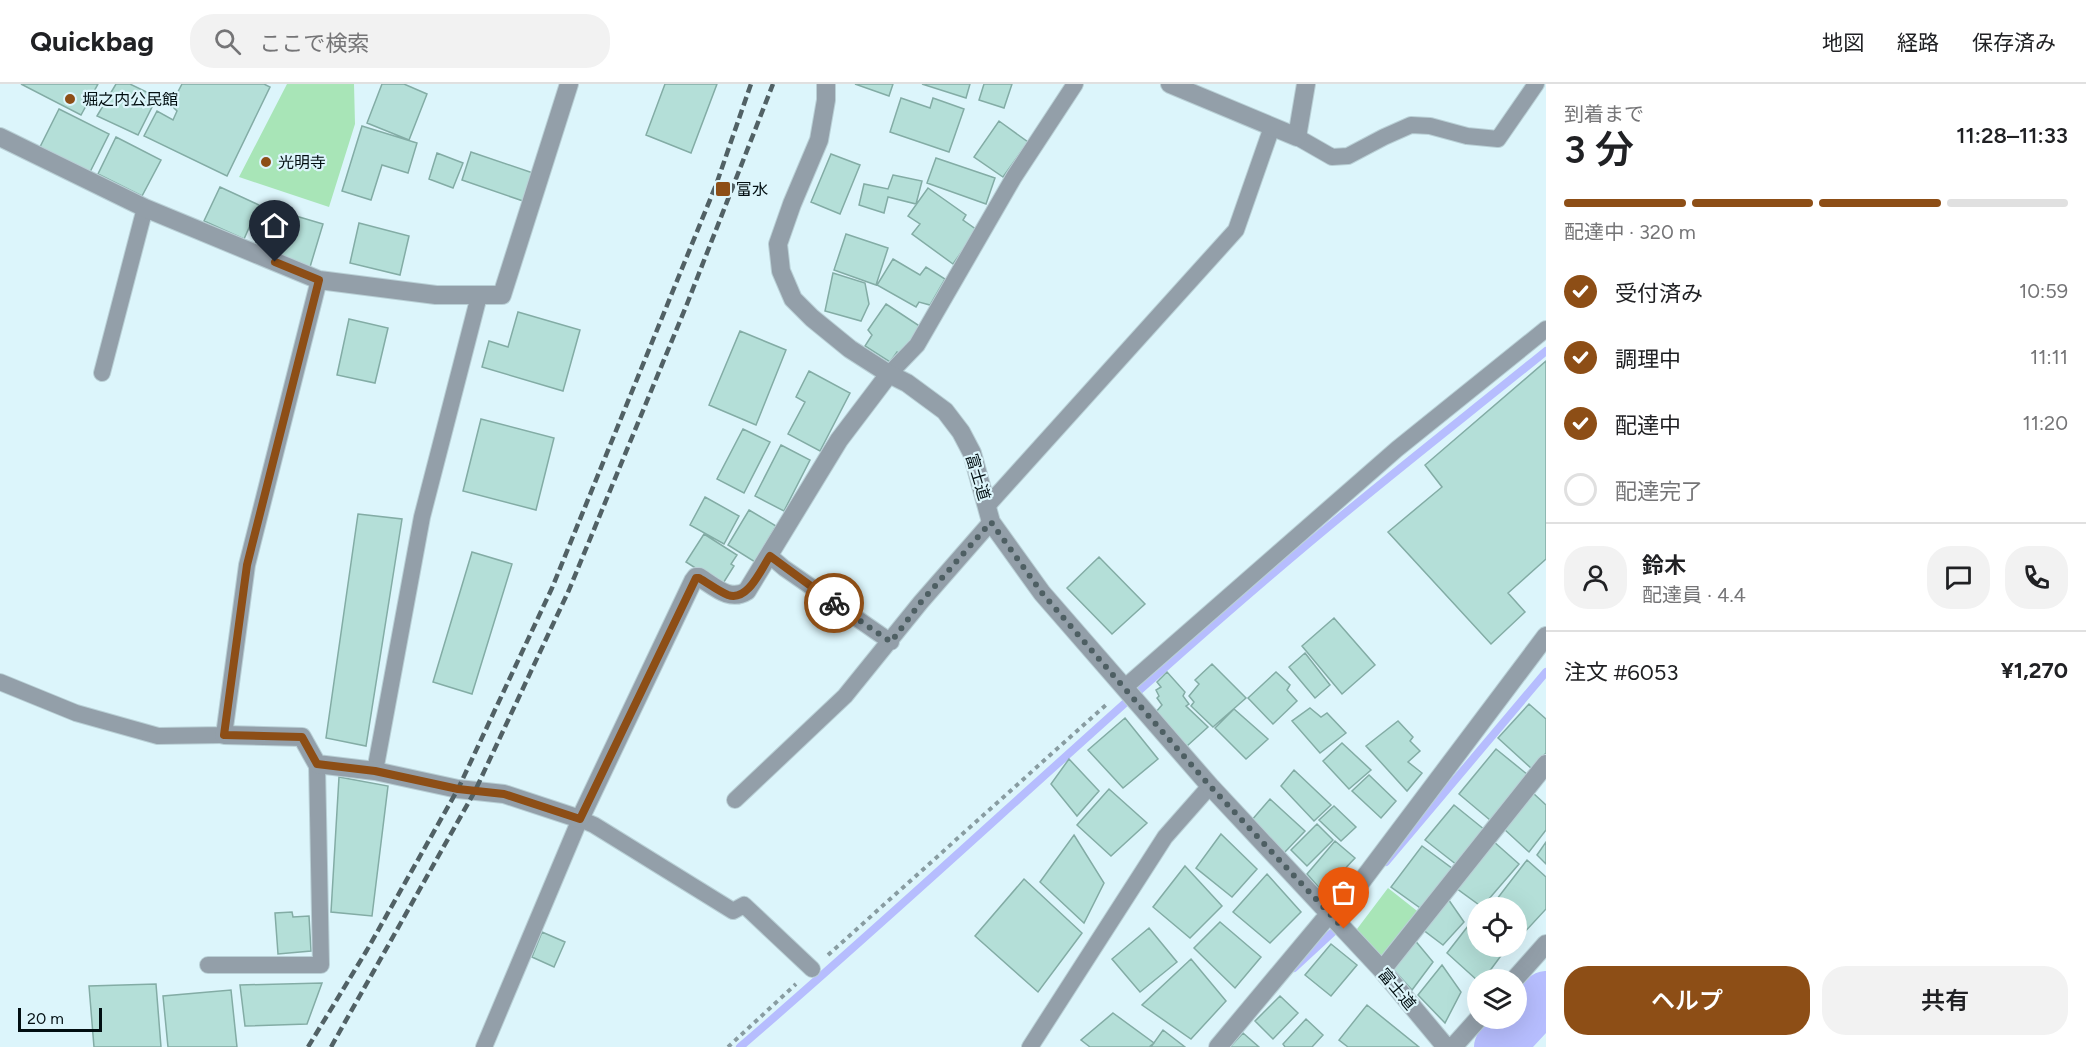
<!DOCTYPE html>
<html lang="ja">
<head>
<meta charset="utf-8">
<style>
	:root { --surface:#fff; --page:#f2f2f2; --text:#202124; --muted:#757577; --line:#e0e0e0; --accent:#8d4e16 }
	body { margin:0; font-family:Figtree,"Noto Sans JP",sans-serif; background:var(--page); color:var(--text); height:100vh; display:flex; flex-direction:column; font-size:22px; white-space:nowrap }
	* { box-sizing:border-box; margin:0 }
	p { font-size:20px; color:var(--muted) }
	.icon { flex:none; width:33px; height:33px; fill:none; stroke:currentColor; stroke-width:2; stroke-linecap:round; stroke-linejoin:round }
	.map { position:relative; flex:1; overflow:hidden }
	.details { display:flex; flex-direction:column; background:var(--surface); width:540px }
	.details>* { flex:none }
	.fabs { position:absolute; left:1467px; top:813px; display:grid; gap:12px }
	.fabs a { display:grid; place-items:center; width:60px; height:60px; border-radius:50%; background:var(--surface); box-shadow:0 6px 24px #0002; font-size:30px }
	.scale { position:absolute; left:18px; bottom:15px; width:84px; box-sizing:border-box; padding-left:6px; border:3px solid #020e11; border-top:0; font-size:16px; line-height:21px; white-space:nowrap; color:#020e11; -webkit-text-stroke:4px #dcf5fb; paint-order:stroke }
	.pin { position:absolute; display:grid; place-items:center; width:51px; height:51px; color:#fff; margin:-62px -26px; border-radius:50% 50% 50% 0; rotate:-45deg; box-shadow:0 0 6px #0007 }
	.pin .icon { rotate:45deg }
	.courier { position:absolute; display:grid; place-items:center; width:60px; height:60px; margin:-30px; border:4px solid #8d4e16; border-radius:50%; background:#fff; color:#222; box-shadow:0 2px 8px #0007 }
	.head em { font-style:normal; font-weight:600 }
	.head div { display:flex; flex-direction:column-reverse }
	.head { display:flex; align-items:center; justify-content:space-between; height:102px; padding:0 18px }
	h1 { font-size:39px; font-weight:600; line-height:45px }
	.bar { display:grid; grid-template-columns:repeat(4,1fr); gap:9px 6px; align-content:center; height:72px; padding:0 18px }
	.bar i { height:8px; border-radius:4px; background:var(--line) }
	.bar .on { background:var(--accent) }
	.bar p { grid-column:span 4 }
	.line { display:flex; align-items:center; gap:15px; padding:0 18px; border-top:2px solid var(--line) }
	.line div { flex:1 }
	.round { display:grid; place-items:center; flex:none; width:63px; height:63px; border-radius:24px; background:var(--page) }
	ol { padding:0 18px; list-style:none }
	li { display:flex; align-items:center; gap:18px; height:66px }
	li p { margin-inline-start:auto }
	li .icon { padding:6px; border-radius:50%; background:var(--accent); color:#fff; stroke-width:4 }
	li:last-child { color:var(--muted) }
	li i { width:33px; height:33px; border:3px solid var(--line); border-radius:50% }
	.action { display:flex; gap:12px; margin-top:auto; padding:12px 18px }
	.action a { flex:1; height:69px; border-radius:24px; background:var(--accent); color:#fff; font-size:24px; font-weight:600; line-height:69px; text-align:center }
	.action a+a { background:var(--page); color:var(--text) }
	header { display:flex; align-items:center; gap:36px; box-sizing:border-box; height:84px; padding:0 30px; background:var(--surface); border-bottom:2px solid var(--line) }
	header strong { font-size:28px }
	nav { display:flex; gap:33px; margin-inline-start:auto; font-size:21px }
	.search { width:420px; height:54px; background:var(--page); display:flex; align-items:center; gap:15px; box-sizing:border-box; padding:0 21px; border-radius:24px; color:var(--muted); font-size:22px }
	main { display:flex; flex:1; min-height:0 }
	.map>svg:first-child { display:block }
	.green { fill:#a8e5b7 }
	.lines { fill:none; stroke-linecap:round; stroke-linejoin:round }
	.stream { stroke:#b6bdfe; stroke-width:8 }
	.river { stroke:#b6bdfe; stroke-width:50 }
	.building { fill:#b4dfd8; stroke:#83aca5; stroke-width:1.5 }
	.lane-casing { stroke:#b9d0d6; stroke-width:18 }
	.street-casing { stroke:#b9d0d6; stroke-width:20 }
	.path { stroke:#889ca1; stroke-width:4; stroke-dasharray:4.5 4.5; stroke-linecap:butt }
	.lane { stroke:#939fa9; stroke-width:16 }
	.street { stroke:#939fa9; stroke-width:18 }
	.rail { stroke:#516165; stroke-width:4.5; stroke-dasharray:9 4.5; stroke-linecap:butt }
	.done { stroke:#4e5f63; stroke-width:6; stroke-dasharray:0 10.8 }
	.route { stroke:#8d4e16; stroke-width:8 }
	.poi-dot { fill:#8d4e16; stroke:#dcf5fb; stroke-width:2 }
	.labels { text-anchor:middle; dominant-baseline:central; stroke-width:4.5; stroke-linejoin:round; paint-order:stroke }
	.poi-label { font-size:16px; fill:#020e11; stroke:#dcf5fb; text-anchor:start }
	.street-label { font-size:16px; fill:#020e11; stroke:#dcf5fb }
</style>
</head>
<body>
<header>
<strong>Quickbag</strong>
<div class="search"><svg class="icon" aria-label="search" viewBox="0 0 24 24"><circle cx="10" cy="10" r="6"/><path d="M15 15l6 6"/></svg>ここで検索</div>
<nav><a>地図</a><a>経路</a><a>保存済み</a></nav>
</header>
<main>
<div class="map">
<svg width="1546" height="963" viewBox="0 0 1546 963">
	<rect width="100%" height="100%" fill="#dcf5fb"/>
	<path class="green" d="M287 0H354L355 40 329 123 239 93Z
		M1388 804 1421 830 1382 880 1354 849Z"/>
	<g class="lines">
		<path class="stream" d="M1386 778 1546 588
			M1294 884 1334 847 1341 839
			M740 963C932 798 1115 622 1309 459 1386 394 1467 331 1546 267"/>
		<path class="river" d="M1499 963 1546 912"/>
	</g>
	<path class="building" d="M21 0H98L81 31Z
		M116 0H130L157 13 138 51 97 32Z
		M182 0H264L270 3 227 92 144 52 157 27 173 36 177 27 171 21Z
		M382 0H404L427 10 409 56 367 39Z
		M665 0H717L691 69 646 51Z
		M855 0H893L889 12Z
		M922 0H970L966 14Z
		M984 0H1012L1004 24 979 16Z
		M901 14 930 24 933 14 964 25 949 68 890 48Z
		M59 25 109 50 90 88 40 63Z
		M999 37 1028 58 1003 93 974 73Z
		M362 42 417 59 408 89 382 81 371 116 342 107Z
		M116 53 161 76 142 112 98 90Z
		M471 68 533 89 523 117 462 96Z
		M437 69 463 79 453 104 429 95Z
		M831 70 860 81 840 130 811 118Z
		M936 74 995 94 986 120 927 99Z
		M893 91 922 97 916 120 888 113 884 129 859 121 864 100 888 105Z
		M220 103 259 121 244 155 204 137Z
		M928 104 966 131 963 136 977 146 953 180 912 150 920 140 908 132Z
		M269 124 323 140 310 183 257 167Z
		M359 139 409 152 400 191 350 179Z
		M846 150 888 164 876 201 834 186Z
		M893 175 920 191 926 183 945 195 930 221 919 218 916 223 877 201Z
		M833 189 865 199 869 220 861 237 825 227Z
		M886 220 921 243 902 271 897 268 890 278 865 262 872 251 868 246Z
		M518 228 580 246 563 307 482 283 489 257 508 263Z
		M349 235 388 244 375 299 337 291Z
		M740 247 786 266 756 341 709 321Z
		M1546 277V475L1508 509 1525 528 1491 560 1388 448 1442 403 1425 381Z
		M809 287 850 309 820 367 788 350 805 318 796 313Z
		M481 335 554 354 536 426 463 407Z
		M743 345 770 358 744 409 717 395Z
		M781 361 810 376 784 427 755 412Z
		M705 413 739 432 724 460 690 441Z
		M749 426 776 442 755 478 728 461Z
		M358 430 402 435 366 662 326 654Z
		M704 450 737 471 731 480 734 482 722 501 686 478Z
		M472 468 512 480 472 610 433 598Z
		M1099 473 1145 520 1112 550 1067 504Z
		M1334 534 1375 581 1342 610 1302 562Z
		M1305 569 1330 601 1315 614 1289 583Z
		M1212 580 1246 614 1213 643 1191 622 1194 618 1189 612 1199 600 1195 596Z
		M1167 588 1185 608 1183 612 1189 620 1186 622 1208 643 1187 662 1155 629 1162 621 1157 614 1159 612 1156 606 1161 603 1157 598Z
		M1276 588 1290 601 1287 606 1297 617 1273 640 1248 614Z
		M1529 620 1546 635V669L1532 685 1498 654Z
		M1310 624 1321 633 1327 629 1346 649 1320 669 1292 637Z
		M1234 625 1268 655 1246 675 1215 644Z
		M1125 634 1158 675 1123 704 1088 666Z
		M1398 637 1413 653 1410 657 1420 667 1408 678 1422 689 1407 707 1366 662Z
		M1342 659 1371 686 1349 705 1323 677Z
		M1496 665 1528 691 1490 736 1459 710Z
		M1069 675 1099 707 1077 732 1051 700Z
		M1294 686 1331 721 1314 737 1281 702Z
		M1369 691 1396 717 1381 734 1352 707Z
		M339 693 388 702 372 832 331 828Z
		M1109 705 1147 739 1111 772 1077 741Z
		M1533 709 1546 721V746L1529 768 1504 745Z
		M1270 715 1305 747 1284 769 1251 737Z
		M1454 721 1485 746 1457 781 1425 756Z
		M1334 722 1356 743 1341 757 1319 736Z
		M1317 740 1333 756 1307 782 1291 766Z
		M1221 750 1257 785 1232 813 1196 784Z
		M1074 751 1104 799 1084 839 1040 798Z
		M1335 757 1355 774 1323 808 1307 790Z
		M1493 757 1519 780 1482 823 1456 804Z
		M1546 758V780L1537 771Z
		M1422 762 1453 785 1423 826 1391 803Z
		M1527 776 1546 793V825L1521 852 1516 849V824H1490Z
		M1185 782 1222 822 1190 854 1153 823Z
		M1267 790 1301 828 1270 859 1233 828Z
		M1024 795 1082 849 1038 908 975 852Z
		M1446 812 1464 838 1443 861 1422 845Z
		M292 828 293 833 309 832 311 867 278 870 275 829Z
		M1472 837 1478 843V862H1497L1503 869 1483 896 1478 897 1447 869Z
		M1220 838 1261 873 1235 904 1194 864Z
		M1149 844 1177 878 1140 908 1112 875Z
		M542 848 565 858 554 883 532 873Z
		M1413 854 1433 878 1412 906 1392 884Z
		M1331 860 1357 881 1331 912 1305 891Z
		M1191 875 1226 917 1191 955 1142 921Z
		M1442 881 1461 908 1445 939 1418 911Z
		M322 899 307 940 245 942 240 901Z
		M156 900 161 963H94L89 902Z
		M231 906 237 963H168L163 912Z
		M1280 912 1298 929 1273 955 1255 937Z
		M1367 921 1419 963H1348L1339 956Z
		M1113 929 1154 959 1149 963H1090L1081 956Z
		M1306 935 1323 951 1312 963H1285L1283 960Z
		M1163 946 1185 963H1151Z
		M1243 949 1259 963H1230Z"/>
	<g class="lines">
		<g class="lane-casing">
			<path id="lane" d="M1297 53 1332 73 1348 72 1384 53 1411 41 1430 42 1467 52 1498 55 1536 0
				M102 289 145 124
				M889 290 917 261 1014 93 1075 0
				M987 422 1236 146 1272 43
				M770 472 784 484 891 558
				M0 598 76 629 158 652 224 651 247 481 319 196
				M1124 604 1397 365 1546 245
				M375 687 422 433 479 212
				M735 716 845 612 921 518 991 438
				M208 881H321L317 680
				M484 963 580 735 594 741 733 827 744 821 812 885
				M1030 963 1165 753 1210 702"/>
		</g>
		<g class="street-casing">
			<path id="street" d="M826 0V16L819 56 792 120 778 160 781 187 793 215 812 234 850 265 889 290 907 299 945 327 961 348 972 369 991 438 1042 509 1210 702 1382 886 1446 963
				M1170 0 1297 53 1306 0
				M0 53 145 124 319 196 436 211H502L569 0
				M224 651 302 653 317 680 375 687 458 705 504 710 580 735 693 497 696 493H699C715 503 730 518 747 507L839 356 889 290
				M1334 834 1546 552
				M1382 886 1546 680
				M1514 896 1546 860
				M1218 963 1330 829
				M1453 963 1479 934"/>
		</g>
		<path class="path" d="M828 871 1108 619
			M728 963 796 900"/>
		<use href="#lane" class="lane"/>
		<use href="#street" class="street"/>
		<path class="rail" d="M308 963 367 866 458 705 552 504 716 101 751 0
			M331 963 475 707 569 506 687 220 773 0"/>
	</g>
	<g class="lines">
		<path class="done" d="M834 519 891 558 921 518 991 438 1042 509 1126 606 1210 702 1344 845"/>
		<path class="route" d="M275 178 319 196 247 481 224 651 302 653 317 680 375 687 458 705 504 710 580 735 696 494H699C708 499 718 507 728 511 748 518 761 485 770 472L834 519"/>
	</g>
	<g class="poi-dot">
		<circle cx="70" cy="15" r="6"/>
		<circle cx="266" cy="78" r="6"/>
		<rect x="715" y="97" width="16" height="16" rx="3"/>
	</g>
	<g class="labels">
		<g class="poi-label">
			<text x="82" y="15">堀之内公民館</text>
			<text x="278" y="78">光明寺</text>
			<text x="736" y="105">富水</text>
		</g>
		<g class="street-label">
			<text transform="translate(978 393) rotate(73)">富士道</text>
			<text transform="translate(1397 905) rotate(50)">富士道</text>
		</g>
	</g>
</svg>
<div class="fabs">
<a><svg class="icon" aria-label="locate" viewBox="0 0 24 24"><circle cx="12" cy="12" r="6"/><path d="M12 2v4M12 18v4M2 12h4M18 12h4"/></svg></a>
<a><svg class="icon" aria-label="layers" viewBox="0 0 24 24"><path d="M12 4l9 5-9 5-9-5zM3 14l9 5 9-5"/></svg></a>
</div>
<div class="scale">20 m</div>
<div class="pin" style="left:1344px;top:845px;background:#ea580c"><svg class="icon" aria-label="bag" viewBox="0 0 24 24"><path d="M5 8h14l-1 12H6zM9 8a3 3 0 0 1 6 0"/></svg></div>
<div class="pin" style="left:275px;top:178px;background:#1f2937"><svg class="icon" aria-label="home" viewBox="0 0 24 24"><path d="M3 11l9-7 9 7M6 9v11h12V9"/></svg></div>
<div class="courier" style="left:834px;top:519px"><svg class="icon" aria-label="bike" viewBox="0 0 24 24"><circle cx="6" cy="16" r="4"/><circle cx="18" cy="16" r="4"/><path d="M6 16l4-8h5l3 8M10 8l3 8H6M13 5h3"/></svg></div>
</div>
<section class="details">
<div class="head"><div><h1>3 分</h1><p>到着まで</p></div><em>11:28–11:33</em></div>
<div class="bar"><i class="on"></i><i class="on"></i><i class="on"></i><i></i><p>配達中 · 320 m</p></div>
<ol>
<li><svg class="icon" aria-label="check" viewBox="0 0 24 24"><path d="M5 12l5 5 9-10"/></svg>受付済み<p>10:59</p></li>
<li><svg class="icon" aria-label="check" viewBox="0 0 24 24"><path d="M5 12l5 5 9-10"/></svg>調理中<p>11:11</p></li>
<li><svg class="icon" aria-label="check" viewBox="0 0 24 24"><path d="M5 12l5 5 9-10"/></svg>配達中<p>11:20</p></li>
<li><i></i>配達完了</li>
</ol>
<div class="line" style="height:108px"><a class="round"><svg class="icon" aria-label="person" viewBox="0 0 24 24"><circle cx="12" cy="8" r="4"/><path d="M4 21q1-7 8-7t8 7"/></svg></a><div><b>鈴木</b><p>配達員 · 4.4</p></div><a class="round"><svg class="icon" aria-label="chat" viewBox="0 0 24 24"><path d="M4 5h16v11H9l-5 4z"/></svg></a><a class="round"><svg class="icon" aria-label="phone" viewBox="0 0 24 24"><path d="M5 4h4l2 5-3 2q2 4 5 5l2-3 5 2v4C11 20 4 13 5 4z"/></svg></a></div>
<div class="line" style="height:78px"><div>注文 #6053</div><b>¥1,270</b></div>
<div class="action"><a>ヘルプ</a><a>共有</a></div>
</section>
</main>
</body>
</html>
